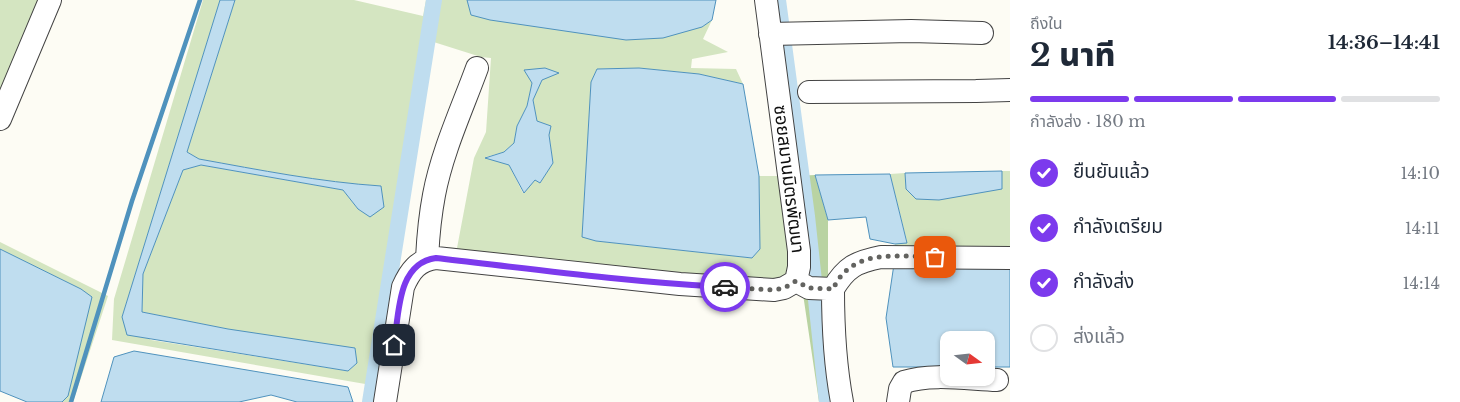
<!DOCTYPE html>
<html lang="th">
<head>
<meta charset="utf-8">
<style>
	:root { --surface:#fff; --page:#f6f6f7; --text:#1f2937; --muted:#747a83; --line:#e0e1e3; --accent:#7c3aed }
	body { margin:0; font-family:"Libre Baskerville","Noto Sans Thai",serif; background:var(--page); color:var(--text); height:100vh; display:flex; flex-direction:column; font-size:19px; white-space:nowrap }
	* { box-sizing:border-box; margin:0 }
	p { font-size:16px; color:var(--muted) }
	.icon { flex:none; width:28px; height:28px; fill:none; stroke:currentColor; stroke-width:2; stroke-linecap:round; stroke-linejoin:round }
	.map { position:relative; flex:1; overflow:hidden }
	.sheet { display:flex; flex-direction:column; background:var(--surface); width:450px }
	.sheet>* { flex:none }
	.needle { width:32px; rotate:105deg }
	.tools { position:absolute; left:940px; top:331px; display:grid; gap:10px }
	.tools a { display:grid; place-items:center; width:55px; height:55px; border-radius:10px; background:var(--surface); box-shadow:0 1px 4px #0004; font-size:25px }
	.pin { position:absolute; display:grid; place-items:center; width:42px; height:42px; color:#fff; margin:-21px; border-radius:10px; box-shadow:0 2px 8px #0006 }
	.courier { position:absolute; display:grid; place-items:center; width:50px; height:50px; margin:-25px; border:4px solid #7c3aed; border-radius:50%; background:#fff; color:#222; box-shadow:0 1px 6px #0007 }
	.overview em { font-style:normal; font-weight:800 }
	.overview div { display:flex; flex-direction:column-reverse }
	.overview { display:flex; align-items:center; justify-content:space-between; height:85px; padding:0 20px }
	h1 { font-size:32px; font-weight:800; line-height:38px }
	.bar { display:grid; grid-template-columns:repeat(4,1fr); gap:8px 5px; align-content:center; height:60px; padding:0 20px }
	.bar i { height:6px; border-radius:4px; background:var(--line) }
	.bar .current { background:var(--accent) }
	.bar p { grid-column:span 4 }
	ol { padding:0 20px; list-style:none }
	li { display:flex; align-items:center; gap:15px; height:55px }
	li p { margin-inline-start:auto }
	li .icon { padding:5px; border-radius:50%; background:var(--accent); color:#fff; stroke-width:4 }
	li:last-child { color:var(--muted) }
	li i { width:28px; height:28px; border:2px solid var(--line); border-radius:50% }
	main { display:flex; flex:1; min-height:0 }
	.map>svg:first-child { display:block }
	.green { fill:#d4e5c1; fill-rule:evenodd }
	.forest { fill:#b9d3a2 }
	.water { fill:#bfddef; stroke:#4f92bd }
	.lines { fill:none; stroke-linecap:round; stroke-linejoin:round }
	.stream { stroke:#4f92bd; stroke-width:4.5 }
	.canal { stroke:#bfddef; stroke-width:16 }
	.minor-casing { stroke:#434343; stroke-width:24 }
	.minor { stroke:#fff; stroke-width:22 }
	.done { stroke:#636360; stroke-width:5; stroke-dasharray:0 9 }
	.route { stroke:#7c3aed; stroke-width:6 }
	.labels { text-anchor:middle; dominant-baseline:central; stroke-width:5; stroke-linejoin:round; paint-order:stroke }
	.street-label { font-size:18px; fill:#101010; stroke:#fff }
</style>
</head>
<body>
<main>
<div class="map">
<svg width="1010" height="402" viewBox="0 0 1010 402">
	<rect width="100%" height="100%" fill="#fdfcf4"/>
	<path class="green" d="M0 0H44L0 104Z
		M203 0H220L122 317 151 340 348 371 357 363 228 329 142 312 143 274 183 170 201 165 343 190 358 209 381 186C320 182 260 170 199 159L187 152 235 0H354L423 16 426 0H467L471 15 702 27 712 20 703 39 728 52 692 59 691 68 736 69 743 84 699 74 639 68 597 69 591 82 582 236 596 241 752 258 760 249 759 176H780L791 270 784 281 440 253 442 247 457 248 474 158 486 132 491 58 481 57 421 38 371 385 112 340 114 299ZM559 72 542 80 533 100 537 121 551 126 549 134 553 163 540 183 535 179 523 193 509 165 486 157 504 152 514 143 517 126 527 106 532 83Z
		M1002 171H1010V252L895 250V244L907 242 890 174 905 173 906 189H1002Z
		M0 242 108 296 73 402H62L68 396 81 289 0 249Z"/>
	<path class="forest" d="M815 175 828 220V300L836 402H819L803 294 794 176Z"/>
	<path class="water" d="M220 0H235L187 152 199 159C260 170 320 182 381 186L384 207 370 217 358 209 343 190 201 165 183 170 143 274 142 312 228 329 355 348 357 363 348 371 127 335 122 317Z
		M467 0H716L712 20 702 27 663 38 626 40 490 20 471 15Z
		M545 68 559 73 542 80 533 100 537 121 551 126 549 135 553 163 540 183 535 180 524 193 509 165 485 158 504 152 514 143 517 126 527 106 532 83 524 70Z
		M639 68 699 74 743 84 759 176 760 249 752 258 596 241 582 237 591 82 597 69Z
		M1002 171V189L939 200 916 199 906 189 905 173Z
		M890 174 907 243 895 244 870 239 866 217 828 220 815 175Z
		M0 249 81 289 92 297 68 396 62 402H27L0 391Z
		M894 264 1010 268V367H986V340H949V367H893L886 318Z
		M134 351 348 387 353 402H297L271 395 239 402H101L114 357Z"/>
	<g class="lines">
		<path class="stream" d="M71 402 132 201 200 0"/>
		<path class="canal" d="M778 0 807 216 827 402
			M370 402 434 0"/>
		<g class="minor-casing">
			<path id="minor" d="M770 34 911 31 982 33
				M809 92 976 91 1010 90
				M0 119 50 0
				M427 259C428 238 430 216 434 195 442 152 462 109 477 68
				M796 281 809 288 833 289C846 267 856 262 881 257L1010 258
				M833 289C833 327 835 365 842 402
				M385 402 403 287C410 271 418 260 436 258L680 284 774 290 784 288 796 281 799 267V251L766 0
				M898 402 900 389 904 382C931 373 968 379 997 380"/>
		</g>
		<use href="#minor" class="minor"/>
	</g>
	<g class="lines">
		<path class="done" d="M725 287 774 290 784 288 796 281 809 288 833 289C835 285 838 279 841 276 863 249 905 257 935 257"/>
		<path class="route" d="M394 345C399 314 397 263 436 258 532 269 629 282 725 287"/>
	</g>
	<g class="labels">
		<g class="street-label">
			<text transform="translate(789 179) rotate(83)">ซอยสมานมิตรพัฒนา</text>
		</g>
	</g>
</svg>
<div class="tools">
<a><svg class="needle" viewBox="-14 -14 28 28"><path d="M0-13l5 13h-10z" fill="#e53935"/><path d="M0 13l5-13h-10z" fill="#747a83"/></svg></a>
</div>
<div class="pin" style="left:935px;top:257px;background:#ea580c"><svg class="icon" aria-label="bag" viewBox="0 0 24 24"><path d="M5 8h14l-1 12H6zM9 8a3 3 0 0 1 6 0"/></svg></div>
<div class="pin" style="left:394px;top:345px;background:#1f2937"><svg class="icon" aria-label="home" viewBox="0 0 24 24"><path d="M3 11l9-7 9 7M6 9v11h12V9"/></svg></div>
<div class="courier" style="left:725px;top:287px"><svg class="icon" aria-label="car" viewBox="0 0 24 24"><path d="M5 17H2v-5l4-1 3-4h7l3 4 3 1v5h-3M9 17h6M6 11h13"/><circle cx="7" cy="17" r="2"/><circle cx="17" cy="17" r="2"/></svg></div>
</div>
<section class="sheet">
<div class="overview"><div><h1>2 นาที</h1><p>ถึงใน</p></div><em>14:36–14:41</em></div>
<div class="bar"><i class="current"></i><i class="current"></i><i class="current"></i><i></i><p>กำลังส่ง · 180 m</p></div>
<ol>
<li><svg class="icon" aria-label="check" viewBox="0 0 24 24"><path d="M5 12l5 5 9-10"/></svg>ยืนยันแล้ว<p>14:10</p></li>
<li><svg class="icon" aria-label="check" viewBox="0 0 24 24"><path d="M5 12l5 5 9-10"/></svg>กำลังเตรียม<p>14:11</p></li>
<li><svg class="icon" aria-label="check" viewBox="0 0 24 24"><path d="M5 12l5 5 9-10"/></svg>กำลังส่ง<p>14:14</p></li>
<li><i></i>ส่งแล้ว</li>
</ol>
</section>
</main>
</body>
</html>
